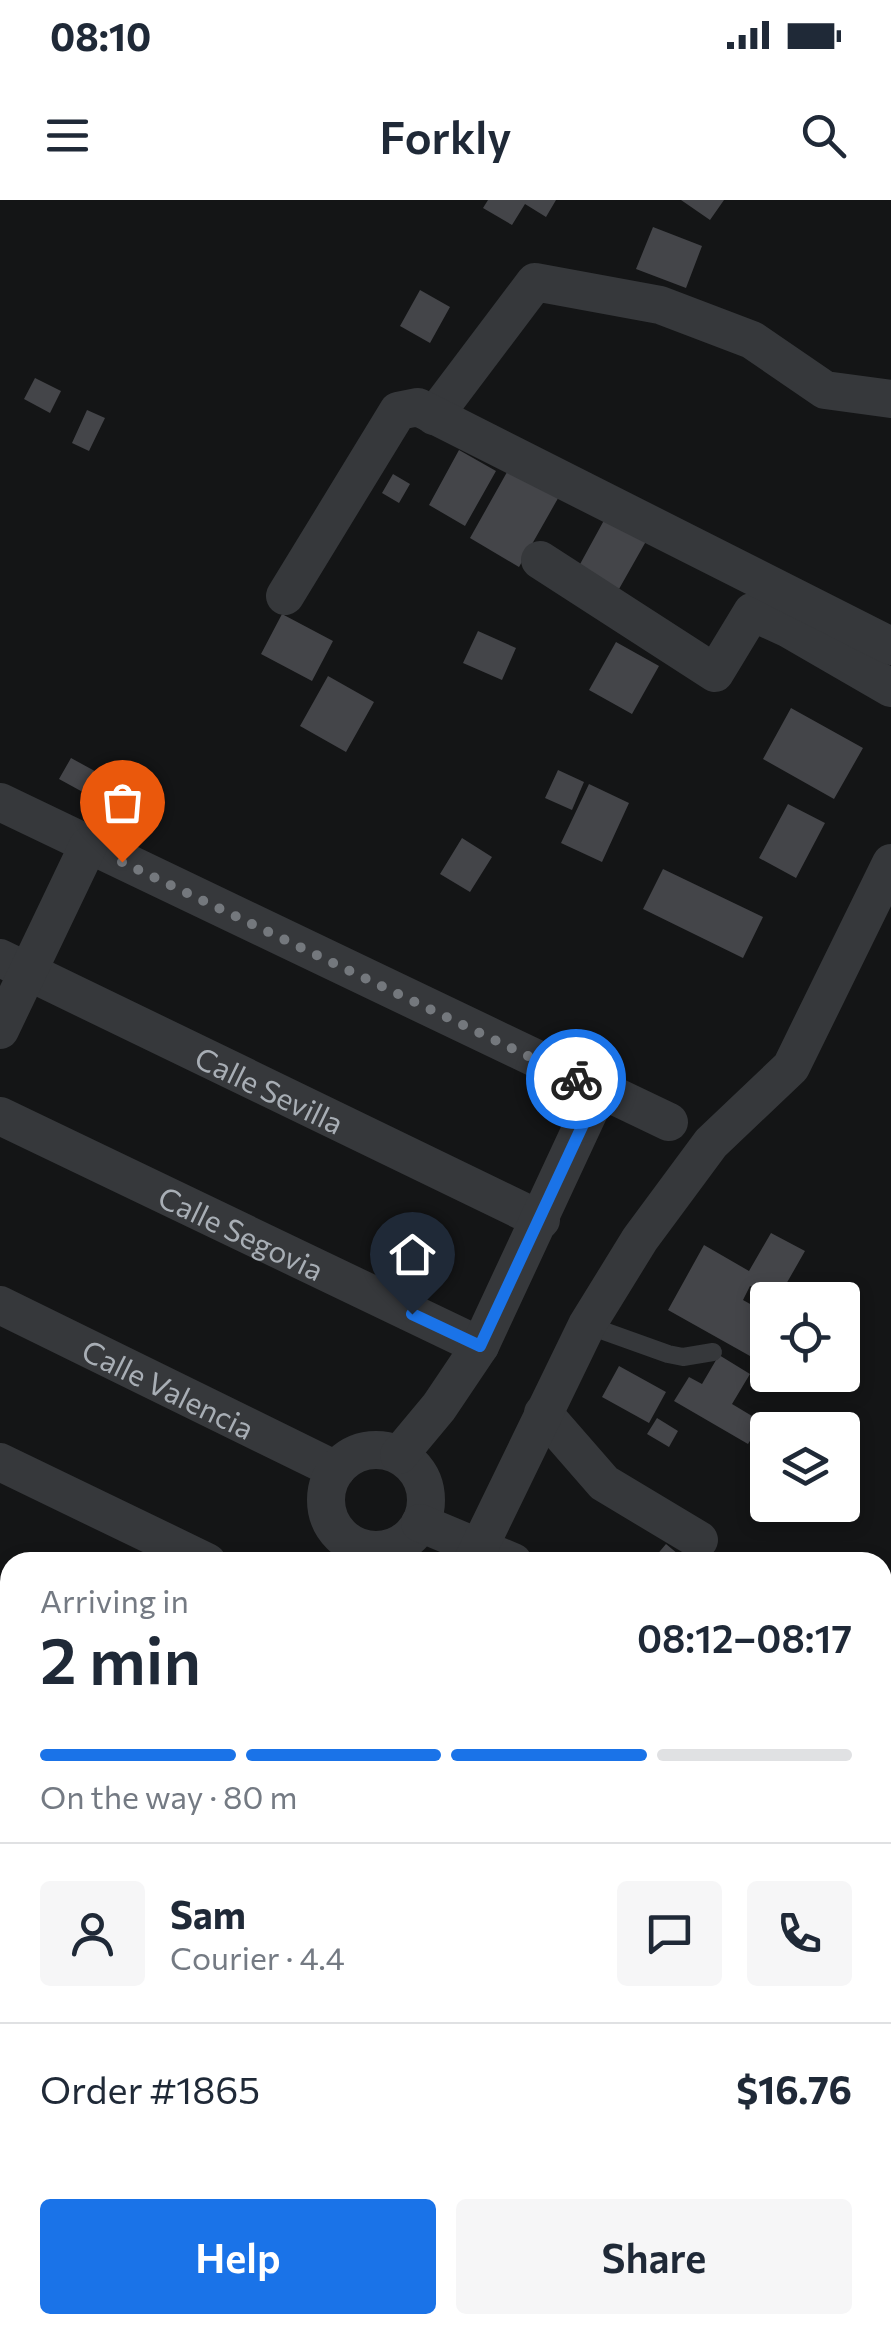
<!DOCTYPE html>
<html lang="en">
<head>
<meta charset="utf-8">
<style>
	:root { --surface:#fff; --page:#f6f6f7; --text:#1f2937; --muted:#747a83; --line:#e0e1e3; --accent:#1a73e8 }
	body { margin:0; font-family:Commissioner,sans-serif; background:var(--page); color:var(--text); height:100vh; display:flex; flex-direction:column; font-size:38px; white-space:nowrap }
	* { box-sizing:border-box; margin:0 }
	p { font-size:32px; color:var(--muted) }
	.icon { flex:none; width:55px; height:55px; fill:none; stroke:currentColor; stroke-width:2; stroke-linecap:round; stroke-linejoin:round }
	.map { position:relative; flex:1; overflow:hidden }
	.drawer { position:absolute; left:0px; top:1352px; width:892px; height:782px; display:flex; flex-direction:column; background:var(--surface); border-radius:30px 30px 0 0; box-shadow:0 5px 15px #0003 }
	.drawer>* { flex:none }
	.fabs { position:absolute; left:750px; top:1082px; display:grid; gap:20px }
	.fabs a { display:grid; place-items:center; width:110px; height:110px; border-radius:10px; background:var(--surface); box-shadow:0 5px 15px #0003; font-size:50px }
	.pin { position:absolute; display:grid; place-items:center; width:85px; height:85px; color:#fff; margin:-102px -42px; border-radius:50% 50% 50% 0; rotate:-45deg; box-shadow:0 0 10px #0007 }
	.pin .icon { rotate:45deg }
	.courier { position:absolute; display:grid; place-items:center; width:100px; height:100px; margin:-50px; border:8px solid #1a73e8; border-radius:50%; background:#fff; color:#222; box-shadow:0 2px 12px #0007 }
	.summary em { font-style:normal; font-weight:600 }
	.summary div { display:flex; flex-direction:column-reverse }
	.summary { display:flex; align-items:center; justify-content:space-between; height:170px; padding:0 40px }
	h1 { font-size:65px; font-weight:600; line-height:75px }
	.bar { display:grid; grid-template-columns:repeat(4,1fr); gap:15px 10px; align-content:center; height:120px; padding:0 40px }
	.bar i { height:12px; border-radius:8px; background:var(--line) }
	.bar .on { background:var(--accent) }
	.bar p { grid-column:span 4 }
	.line { display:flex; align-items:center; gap:25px; padding:0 40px; border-top:2px solid var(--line) }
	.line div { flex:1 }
	.round { display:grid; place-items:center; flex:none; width:105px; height:105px; border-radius:10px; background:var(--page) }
	.primary-button { display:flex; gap:20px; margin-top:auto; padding:20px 40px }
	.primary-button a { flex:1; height:115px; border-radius:10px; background:var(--accent); color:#fff; font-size:40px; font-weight:600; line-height:115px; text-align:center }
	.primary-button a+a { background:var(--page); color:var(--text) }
	.status { display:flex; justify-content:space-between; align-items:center; height:70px; padding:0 50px; background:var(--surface); direction:ltr }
	.status svg { height:28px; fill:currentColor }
	header { display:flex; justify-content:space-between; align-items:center; height:130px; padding:0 40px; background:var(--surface); font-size:45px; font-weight:600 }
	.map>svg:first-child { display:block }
	.building { fill:#444549 }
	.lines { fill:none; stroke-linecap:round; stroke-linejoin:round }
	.service { stroke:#36383b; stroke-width:18 }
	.minor { stroke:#36383b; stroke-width:38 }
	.done { stroke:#74787d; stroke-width:10; stroke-dasharray:0 18 }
	.route { stroke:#1a73e8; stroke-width:12 }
	.labels { text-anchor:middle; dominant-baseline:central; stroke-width:8; stroke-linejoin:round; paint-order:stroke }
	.street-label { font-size:30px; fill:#a8aeb5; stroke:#101011 }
</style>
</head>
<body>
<div class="status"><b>08:10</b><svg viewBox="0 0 49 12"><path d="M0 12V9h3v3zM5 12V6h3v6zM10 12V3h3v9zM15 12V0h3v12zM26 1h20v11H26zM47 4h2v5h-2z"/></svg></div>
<header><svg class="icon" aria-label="menu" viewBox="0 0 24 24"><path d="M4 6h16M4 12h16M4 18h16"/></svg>Forkly<svg class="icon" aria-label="search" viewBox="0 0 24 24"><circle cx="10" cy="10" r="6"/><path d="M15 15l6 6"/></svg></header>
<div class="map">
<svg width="891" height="2134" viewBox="0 0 891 2134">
	<rect width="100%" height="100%" fill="#141516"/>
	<path class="building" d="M488 0H556L546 17 525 4 512 25 483 8Z
		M681 0H724L710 20Z
		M653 27 702 46 686 88 636 69Z
		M420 90 450 107 430 143 400 126Z
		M35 178 61 191 50 213 24 199Z
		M87 210 105 218 89 251 72 243Z
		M459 250 496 271 465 326 429 305Z
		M511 265 561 293 519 367 470 338Z
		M393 274 410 284 399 303 382 293Z
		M608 313 649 336 619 389 579 366Z
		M282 414 333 441 312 481 261 454Z
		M478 431 516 448 502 480 463 463Z
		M616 442 659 466 632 514 589 490Z
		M328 476 374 502 346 552 300 526Z
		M791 508 863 548 834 599 763 559Z
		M71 558 102 575 90 596 59 579Z
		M558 570 584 582 572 610 545 598Z
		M589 584 629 603 602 662 561 643Z
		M788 604 825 623 796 678 759 658Z
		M462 638 492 657 470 692 440 674Z
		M663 669 763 717 743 758 643 709Z
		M771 1033 805 1051 777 1100 750 1086 743 1100 768 1114V1124L750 1156 668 1110 704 1045 749 1071Z
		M719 1155 750 1174 732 1204 762 1222 748 1244 674 1201 689 1177 702 1184Z
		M619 1166 666 1192 649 1223 602 1197Z
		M657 1218 678 1231 669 1247 647 1234Z
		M666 1344 684 1359 680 1362H662L655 1357Z
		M17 2125H81L78 2134H14Z"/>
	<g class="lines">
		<path class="service" d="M587 1125 668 1154 683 1157 713 1152"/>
		<g class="minor">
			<path d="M434 216 535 82 660 105 752 140 825 190 891 199"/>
			<path d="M540 360 715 473 752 412 789 429 891 488"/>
			<path d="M285 396 398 211 418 207 891 446"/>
			<path d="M0 602 669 922"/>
			<path id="s1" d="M0 758 541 1020"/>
			<path d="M0 830 88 646"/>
			<path id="s2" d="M0 916 480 1146"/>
			<path id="s3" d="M0 1105 336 1270"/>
			<path d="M543 1213 604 1283 699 1340"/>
			<circle cx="376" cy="1300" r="50"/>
			<path d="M399 1255 439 1207 480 1146 599 890"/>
			<path d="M0 1262 207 1362"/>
			<path d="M420 1323 513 1362"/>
			<path d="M472 1362 587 1125 640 1039 711 943 791 867 891 663"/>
			<path d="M0 1421 10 1426"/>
			<path d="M882 1459 891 1447"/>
			<path d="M882 1497 891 1503"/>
			<path d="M0 1553 10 1530"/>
			<path d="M882 1589 889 1603 891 1618"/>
			<path d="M882 1657 891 1629"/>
			<path d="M0 1779 10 1783"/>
			<path d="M139 2134 142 2125"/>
		</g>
	</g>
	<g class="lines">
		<path class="done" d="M122 662 576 879"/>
		<path class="route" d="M412 1114 480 1146 599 890 576 879"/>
	</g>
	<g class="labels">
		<g class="street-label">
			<text stroke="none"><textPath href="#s1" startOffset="300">Calle Sevilla</textPath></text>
			<text stroke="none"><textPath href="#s2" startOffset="268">Calle Segovia</textPath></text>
			<text stroke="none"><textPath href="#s3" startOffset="188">Calle Valencia</textPath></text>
		</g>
	</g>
</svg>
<div class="fabs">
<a><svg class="icon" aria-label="locate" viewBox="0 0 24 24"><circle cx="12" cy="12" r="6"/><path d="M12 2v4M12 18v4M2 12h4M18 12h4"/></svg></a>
<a><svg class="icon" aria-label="layers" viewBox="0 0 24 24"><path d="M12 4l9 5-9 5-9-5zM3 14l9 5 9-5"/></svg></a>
</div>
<div class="pin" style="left:122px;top:662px;background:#ea580c"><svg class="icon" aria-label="bag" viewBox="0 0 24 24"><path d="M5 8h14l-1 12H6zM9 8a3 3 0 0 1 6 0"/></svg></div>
<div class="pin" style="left:412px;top:1114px;background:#1f2937"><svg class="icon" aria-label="home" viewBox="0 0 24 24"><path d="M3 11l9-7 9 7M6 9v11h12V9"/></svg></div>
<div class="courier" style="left:576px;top:879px"><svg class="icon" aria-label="bike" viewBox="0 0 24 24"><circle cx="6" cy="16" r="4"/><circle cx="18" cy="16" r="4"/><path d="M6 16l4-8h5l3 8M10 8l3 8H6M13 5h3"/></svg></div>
<section class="drawer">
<div class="summary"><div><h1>2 min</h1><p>Arriving in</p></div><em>08:12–08:17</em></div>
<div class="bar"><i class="on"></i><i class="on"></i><i class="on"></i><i></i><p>On the way · 80 m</p></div>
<div class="line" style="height:180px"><a class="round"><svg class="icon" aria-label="person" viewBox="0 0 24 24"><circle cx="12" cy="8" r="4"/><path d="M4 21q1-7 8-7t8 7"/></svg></a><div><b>Sam</b><p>Courier · 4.4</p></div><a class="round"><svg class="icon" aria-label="chat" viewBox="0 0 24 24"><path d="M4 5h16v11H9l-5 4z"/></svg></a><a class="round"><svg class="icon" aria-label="phone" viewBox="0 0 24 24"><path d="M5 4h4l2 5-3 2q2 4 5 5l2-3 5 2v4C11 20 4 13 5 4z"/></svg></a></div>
<div class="line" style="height:130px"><div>Order #1865</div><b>$16.76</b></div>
<div class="primary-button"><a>Help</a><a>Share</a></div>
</section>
</div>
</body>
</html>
